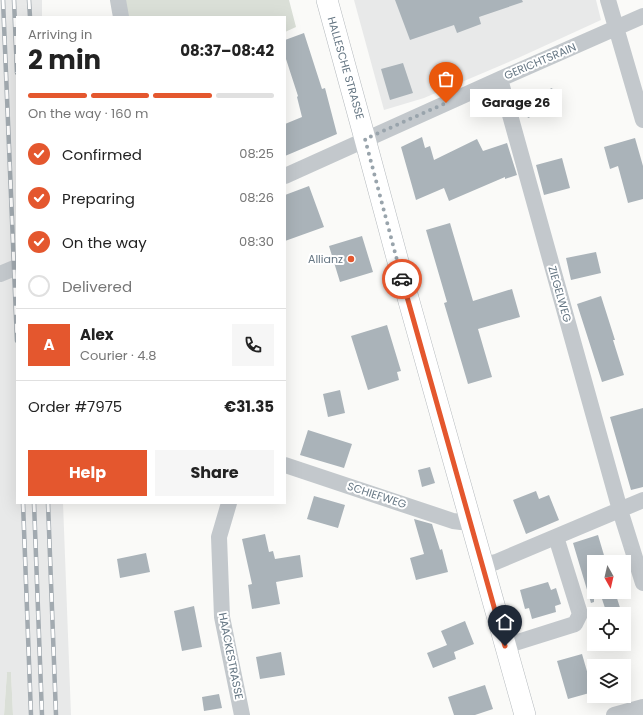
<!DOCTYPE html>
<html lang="en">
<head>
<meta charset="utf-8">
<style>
	:root { --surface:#fff; --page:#f6f6f6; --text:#222; --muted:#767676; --line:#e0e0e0; --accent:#e4572e }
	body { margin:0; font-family:Poppins,sans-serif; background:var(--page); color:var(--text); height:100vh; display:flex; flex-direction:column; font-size:15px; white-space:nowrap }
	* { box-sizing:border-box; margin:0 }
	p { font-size:13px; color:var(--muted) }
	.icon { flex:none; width:22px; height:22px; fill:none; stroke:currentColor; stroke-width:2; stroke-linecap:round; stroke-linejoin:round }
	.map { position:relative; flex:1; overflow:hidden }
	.sheet { position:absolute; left:16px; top:16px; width:270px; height:488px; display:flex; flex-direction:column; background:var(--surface); border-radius:0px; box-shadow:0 4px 16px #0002 }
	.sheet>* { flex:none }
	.needle { width:26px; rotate:172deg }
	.buttons { position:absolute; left:587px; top:555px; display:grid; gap:8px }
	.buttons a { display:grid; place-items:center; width:44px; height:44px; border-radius:0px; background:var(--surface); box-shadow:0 4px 16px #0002; font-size:20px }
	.pin { position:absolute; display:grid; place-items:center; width:34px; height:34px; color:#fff; margin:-41px -17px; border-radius:50% 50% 50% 0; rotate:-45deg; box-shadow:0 0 4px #0007 }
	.pin .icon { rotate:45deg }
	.courier { position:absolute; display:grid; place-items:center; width:40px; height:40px; margin:-20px; border:3px solid #e4572e; border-radius:50%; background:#fff; color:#222; box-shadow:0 1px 5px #0007 }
	.bubble { position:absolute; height:28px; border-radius:0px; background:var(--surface); box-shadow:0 4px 16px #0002; font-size:13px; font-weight:700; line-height:28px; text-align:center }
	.head em { font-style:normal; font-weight:700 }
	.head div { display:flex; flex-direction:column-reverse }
	.head { display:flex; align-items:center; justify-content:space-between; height:68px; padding:0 12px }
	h1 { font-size:26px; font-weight:700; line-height:30px }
	.bar { display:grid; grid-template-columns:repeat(4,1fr); gap:6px 4px; align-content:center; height:48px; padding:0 12px }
	.bar i { height:5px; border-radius:3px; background:var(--line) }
	.bar .active { background:var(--accent) }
	.bar p { grid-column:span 4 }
	.line { display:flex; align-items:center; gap:10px; padding:0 12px; border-top:1px solid var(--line) }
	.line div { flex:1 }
	.round { display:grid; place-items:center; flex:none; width:42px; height:42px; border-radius:0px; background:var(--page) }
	ol { padding:0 12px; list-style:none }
	li { display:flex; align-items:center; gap:12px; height:44px }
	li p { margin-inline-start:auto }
	li .icon { padding:4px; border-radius:50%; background:var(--accent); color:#fff; stroke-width:4 }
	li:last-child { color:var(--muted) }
	li i { width:22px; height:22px; border:2px solid var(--line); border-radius:50% }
	.cta { display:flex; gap:8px; margin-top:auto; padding:8px 12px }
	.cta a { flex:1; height:46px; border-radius:0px; background:var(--accent); color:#fff; font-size:16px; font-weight:700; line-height:46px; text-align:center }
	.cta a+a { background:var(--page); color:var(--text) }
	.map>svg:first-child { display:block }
	.built { fill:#e8e9e9 }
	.green { fill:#dadfd7 }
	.building { fill:#aab3b9 }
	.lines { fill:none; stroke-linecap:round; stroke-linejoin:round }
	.major-casing { stroke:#b5babe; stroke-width:22 }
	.minor { stroke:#c3c8cc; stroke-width:16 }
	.major { stroke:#fff; stroke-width:21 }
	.rail-casing { stroke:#a2aab0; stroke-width:4.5 }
	.rail { stroke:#fff; stroke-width:3; stroke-dasharray:9; stroke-linecap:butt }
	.done { stroke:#99a4ac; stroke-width:4; stroke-dasharray:0 7.2 }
	.route { stroke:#e4572e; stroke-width:5 }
	.poi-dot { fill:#e4572e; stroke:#fff; stroke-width:1.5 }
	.labels { text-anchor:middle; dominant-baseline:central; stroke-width:4; stroke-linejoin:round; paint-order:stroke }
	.street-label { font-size:11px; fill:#657683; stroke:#fff }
	.poi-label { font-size:11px; fill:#657683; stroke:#fff; text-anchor:end }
</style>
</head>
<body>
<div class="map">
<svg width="643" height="715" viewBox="0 0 643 715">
	<rect width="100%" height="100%" fill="#fafaf8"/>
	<path class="built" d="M0 0H42V17H17V503H63L71 715H13L11 672H7L4 715H0Z
		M354 0H596L601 20 518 58 424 98 384 110Z"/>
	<path class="green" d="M118 0H289L296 27 285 32V17H121Z
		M7 672H11L13 715H4Z"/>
	<path class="building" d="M395 0H522L523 2 479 17 481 24 457 33 454 25 410 40Z
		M304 33 322 89 325 88 337 134 285 156V124L302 117 297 97 298 96 285 56V40Z
		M403 63 413 93 390 100 381 69Z
		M552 88 559 104 528 118 521 102Z
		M422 137 425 148 430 146 434 160 477 139 483 151 507 143 517 175 505 179V177L449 201 444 188 416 200 401 147Z
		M635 138 643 166V199L628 203 618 166 610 169 604 147Z
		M562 158 570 188 544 195 536 165Z
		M309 186 324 227 285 241V195Z
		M450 223 473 301 512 289 520 317 478 329 492 377 468 384 444 303 447 302 426 230Z
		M362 236 373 272 340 282 329 246Z
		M596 252 601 273 571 280 566 258Z
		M601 296 615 340H613L624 375 602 382 577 304Z
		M387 325 401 371 397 372 399 380 368 390 351 336Z
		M340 390 345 413 328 417 323 394Z
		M643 408V487L631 490 610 417Z
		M308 430 352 444 344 468 300 455Z
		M430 467 435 483 422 487 418 470Z
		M536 491 539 499 549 495 559 520 526 534 513 500Z
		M314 496 345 505 338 528 307 519Z
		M414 519 432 524 440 550 442 549 448 572 416 580 410 558 424 554Z
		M265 534 269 552 273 551 275 559 300 555 303 577 276 582 280 604 252 609 248 585 252 584 242 539Z
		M598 535 606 562H594V602L591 603 573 543Z
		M146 553 150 572 120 578 117 559Z
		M548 582 551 590 556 588 561 604 555 606 556 612 532 619 529 608 525 609 520 590Z
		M613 592H615L622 614H607L601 596Z
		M194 606 202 647 182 651 174 611Z
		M465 621 474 644 454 652 456 659 433 668 427 653 447 645 441 631Z
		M281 652 285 675 260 679 256 657Z
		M582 654 593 692 568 699 557 661Z
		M485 685 493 709 475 715H454L448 697Z
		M219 694 222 708 204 711 202 697Z"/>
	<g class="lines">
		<g class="major-casing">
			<path id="major" d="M327 0 365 139 403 280 525 715"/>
		</g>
		<path class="minor" d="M118 0 121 17
			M608 0 643 120
			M500 79 620 510 643 583
			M285 176 500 79 643 16
			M0 274 17 267
			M285 465 453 521 461 522 470 520
			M229 503 219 537 222 617 242 715
			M483 566 496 562 643 500
			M505 646 575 624 580 614 556 537
			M614 715 643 707"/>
		<use href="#major" class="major"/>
		<g class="rail-casing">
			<path id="rail" d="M3 0 17 341
				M14 0 17 73
				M29 0 30 17
				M23 503 31 715
				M34 503 42 715
				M48 503 56 715"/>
		</g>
		<use href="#rail" class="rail"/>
	</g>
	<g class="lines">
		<path class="done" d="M402 279 365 139 446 103"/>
		<path class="route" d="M402 279 505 646"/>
	</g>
	<circle class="poi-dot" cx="351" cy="259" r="4"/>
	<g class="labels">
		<g class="street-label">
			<text transform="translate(540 61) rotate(-23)">GERICHTSRAIN</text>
			<text transform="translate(346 68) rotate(74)">HALLESCHE STRASSE</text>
			<text transform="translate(560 294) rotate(74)">ZIEGELWEG</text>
			<text transform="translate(377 495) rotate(18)">SCHIEFWEG</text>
			<text transform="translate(231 656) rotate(79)">HAACKESTRASSE</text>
		</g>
		<g class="poi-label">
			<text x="343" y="259">Allianz</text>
		</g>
	</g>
</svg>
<div class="buttons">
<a><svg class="needle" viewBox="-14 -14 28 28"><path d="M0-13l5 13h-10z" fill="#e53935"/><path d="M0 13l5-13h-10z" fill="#767676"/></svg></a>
<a><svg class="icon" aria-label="locate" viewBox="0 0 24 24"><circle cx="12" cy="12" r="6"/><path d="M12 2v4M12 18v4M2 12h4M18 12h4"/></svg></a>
<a><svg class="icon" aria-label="layers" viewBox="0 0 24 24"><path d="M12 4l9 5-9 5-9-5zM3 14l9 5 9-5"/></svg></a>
</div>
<div class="pin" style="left:446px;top:103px;background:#ea580c"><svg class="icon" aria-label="bag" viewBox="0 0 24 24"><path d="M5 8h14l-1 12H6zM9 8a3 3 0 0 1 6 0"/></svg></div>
<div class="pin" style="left:505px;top:646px;background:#1f2937"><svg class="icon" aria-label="home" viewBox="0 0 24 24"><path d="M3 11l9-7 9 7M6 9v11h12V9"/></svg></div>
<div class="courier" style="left:402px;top:279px"><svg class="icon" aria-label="car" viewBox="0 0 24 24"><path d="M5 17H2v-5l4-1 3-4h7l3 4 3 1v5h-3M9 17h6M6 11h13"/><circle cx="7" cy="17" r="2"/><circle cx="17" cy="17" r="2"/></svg></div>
<div class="bubble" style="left:470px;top:89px;width:92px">Garage 26</div>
<section class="sheet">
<div class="head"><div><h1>2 min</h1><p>Arriving in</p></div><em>08:37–08:42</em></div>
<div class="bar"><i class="active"></i><i class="active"></i><i class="active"></i><i></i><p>On the way · 160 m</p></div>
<ol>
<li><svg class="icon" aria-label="check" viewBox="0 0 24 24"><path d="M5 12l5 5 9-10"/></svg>Confirmed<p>08:25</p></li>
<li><svg class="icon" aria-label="check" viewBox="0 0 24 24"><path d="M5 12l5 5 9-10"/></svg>Preparing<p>08:26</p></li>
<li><svg class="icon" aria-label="check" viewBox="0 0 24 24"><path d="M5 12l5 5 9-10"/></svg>On the way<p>08:30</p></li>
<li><i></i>Delivered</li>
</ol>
<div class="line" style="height:72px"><b class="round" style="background:var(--accent);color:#fff">A</b><div><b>Alex</b><p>Courier · 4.8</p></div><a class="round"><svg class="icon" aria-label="phone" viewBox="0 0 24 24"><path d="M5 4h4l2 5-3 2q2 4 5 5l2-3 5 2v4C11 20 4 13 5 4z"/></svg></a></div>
<div class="line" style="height:52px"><div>Order #7975</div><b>€31.35</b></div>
<div class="cta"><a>Help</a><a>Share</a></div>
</section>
</div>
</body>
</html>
